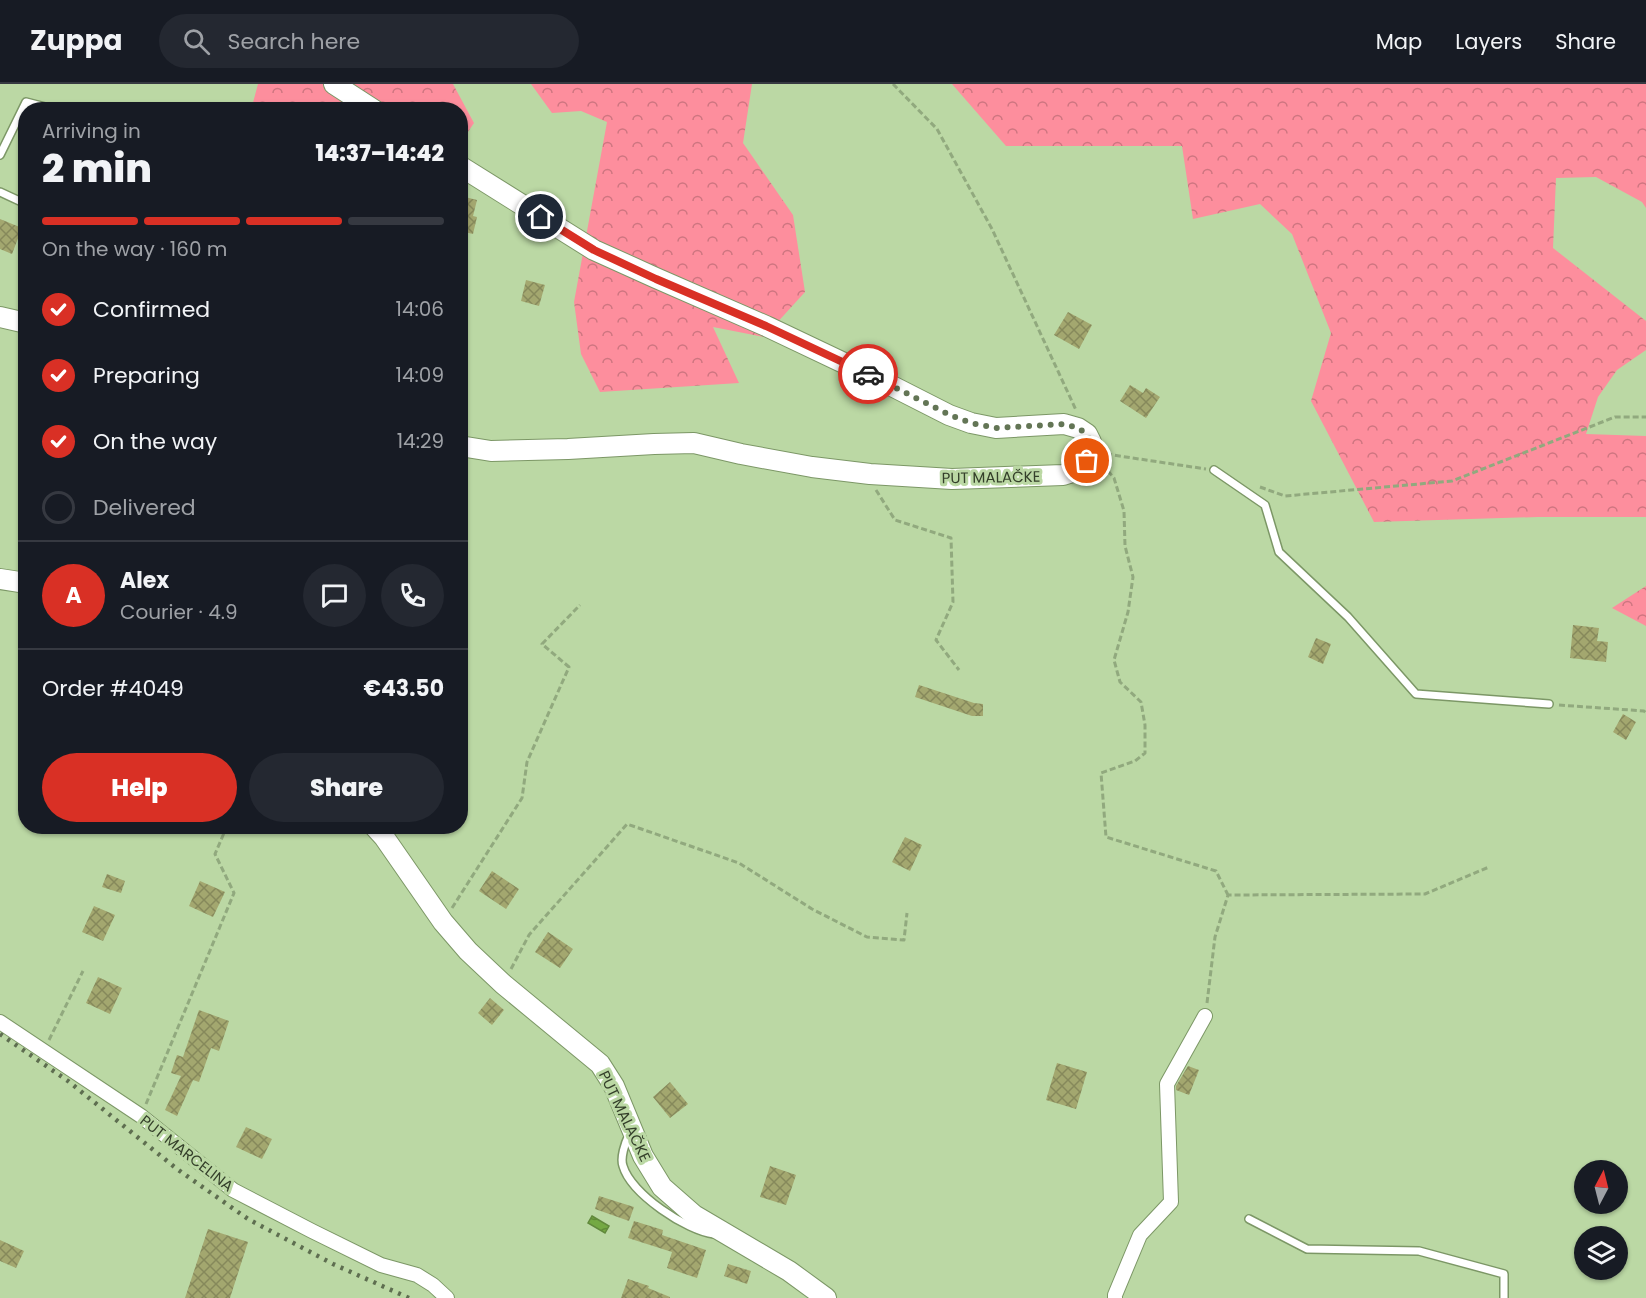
<!DOCTYPE html>
<html lang="en">
<head>
<meta charset="utf-8">
<style>
	:root { --surface:#171b24; --page:#242831; --text:#f1f3f6; --muted:#9ea1a6; --line:#363941; --accent:#d93025 }
	body { margin:0; font-family:Poppins,sans-serif; background:var(--page); color:var(--text); height:100vh; display:flex; flex-direction:column; font-size:22px; white-space:nowrap }
	* { box-sizing:border-box; margin:0 }
	p { font-size:20px; color:var(--muted) }
	.icon { flex:none; width:33px; height:33px; fill:none; stroke:currentColor; stroke-width:2; stroke-linecap:round; stroke-linejoin:round }
	.map { position:relative; flex:1; overflow:hidden }
	.side { position:absolute; left:18px; top:18px; width:450px; height:732px; display:flex; flex-direction:column; background:var(--surface); border-radius:24px; box-shadow:0 2px 4px #0004 }
	.side>* { flex:none }
	.needle { width:39px; rotate:7deg }
	.tools { position:absolute; left:1574px; top:1076px; display:grid; gap:12px }
	.tools a { display:grid; place-items:center; width:54px; height:54px; border-radius:50%; background:var(--surface); box-shadow:0 2px 4px #0004; font-size:30px }
	.pin { position:absolute; display:grid; place-items:center; width:51px; height:51px; color:#fff; margin:-26px; border:3px solid #fff; border-radius:50%; box-shadow:0 2px 6px #0007 }
	.courier { position:absolute; display:grid; place-items:center; width:60px; height:60px; margin:-30px; border:4px solid #d93025; border-radius:50%; background:#fff; color:#222; box-shadow:0 2px 8px #0007 }
	.overview em { font-style:normal; font-weight:800 }
	.overview div { display:flex; flex-direction:column-reverse }
	.overview { display:flex; align-items:center; justify-content:space-between; height:102px; padding:0 24px }
	h1 { font-size:39px; font-weight:800; line-height:45px }
	.bar { display:grid; grid-template-columns:repeat(4,1fr); gap:9px 6px; align-content:center; height:72px; padding:0 24px }
	.bar i { height:8px; border-radius:4px; background:var(--line) }
	.bar .active { background:var(--accent) }
	.bar p { grid-column:span 4 }
	.line { display:flex; align-items:center; gap:15px; padding:0 24px; border-top:2px solid var(--line) }
	.line div { flex:1 }
	.round { display:grid; place-items:center; flex:none; width:63px; height:63px; border-radius:32px; background:var(--page) }
	ol { padding:0 24px; list-style:none }
	li { display:flex; align-items:center; gap:18px; height:66px }
	li p { margin-inline-start:auto }
	li .icon { padding:6px; border-radius:50%; background:var(--accent); color:#fff; stroke-width:4 }
	li:last-child { color:var(--muted) }
	li i { width:33px; height:33px; border:3px solid var(--line); border-radius:50% }
	.button { display:flex; gap:12px; margin-top:auto; padding:12px 24px }
	.button a { flex:1; height:69px; border-radius:36px; background:var(--accent); color:#fff; font-size:24px; font-weight:800; line-height:69px; text-align:center }
	.button a+a { background:var(--page); color:var(--text) }
	header { display:flex; align-items:center; gap:36px; box-sizing:border-box; height:84px; padding:0 30px; background:var(--surface); border-bottom:2px solid var(--line) }
	header strong { font-size:28px }
	nav { display:flex; gap:33px; margin-inline-start:auto; font-size:21px }
	.search { width:420px; height:54px; background:var(--page); display:flex; align-items:center; gap:15px; box-sizing:border-box; padding:0 21px; border-radius:33px; color:var(--muted); font-size:22px }
	.map>svg:first-child { display:block }
	.forest { fill:url(#forest-crowns) }
	.water { fill:url(#water-waves); stroke:#61893c; stroke-width:1.5 }
	.building { fill:url(#building-cross-hatch) }
	.lines { fill:none; stroke-linecap:round; stroke-linejoin:round }
	.service-casing { stroke:#7c9766; stroke-width:10 }
	.minor-casing { stroke:#7c9766; stroke-width:16 }
	.secondary-casing { stroke:#7c9766; stroke-width:22 }
	.path { stroke:#91a97e; stroke-width:3; stroke-dasharray:6 3; stroke-linecap:butt }
	.service { stroke:#fff; stroke-width:7 }
	.minor { stroke:#fff; stroke-width:14 }
	.secondary { stroke:#fff; stroke-width:20 }
	.rail { stroke:#5e6e50; stroke-width:4.5; stroke-dasharray:3 6; stroke-linecap:butt }
	.done { stroke:#637555; stroke-width:6; stroke-dasharray:0 10.8 }
	.route { stroke:#d93025; stroke-width:8 }
	.labels { text-anchor:middle; dominant-baseline:central; stroke-width:6; stroke-linejoin:round; paint-order:stroke }
	.street-label { font-size:15px; fill:#343f2a; stroke:#bbd8a4 }
</style>
</head>
<body>
<header>
<strong>Zuppa</strong>
<div class="search"><svg class="icon" aria-label="search" viewBox="0 0 24 24"><circle cx="10" cy="10" r="6"/><path d="M15 15l6 6"/></svg>Search here</div>
<nav><a>Map</a><a>Layers</a><a>Share</a></nav>
</header>
<div class="map">
<svg width="1646" height="1214" viewBox="0 0 1646 1214">
	<defs>
		<pattern id="forest-crowns" width="20" height="18" patternUnits="userSpaceOnUse" patternTransform="scale(1.5)"><rect width="20" height="18" fill="#fd8e9d"/><path d="M2 6a3 3 0 1 1 6 0M12 15a3 3 0 1 1 6 0" fill="none" stroke="#ce7580"/></pattern>
		<pattern id="water-waves" width="16" height="10" patternUnits="userSpaceOnUse" patternTransform="scale(1.5)"><rect width="16" height="10" fill="#74a943"/><path d="M0 5q4-4 8 0t8 0" fill="none" stroke="#608b38"/></pattern>
		<pattern id="building-cross-hatch" width="8" height="8" patternUnits="userSpaceOnUse" patternTransform="scale(1.5)"><rect width="8" height="8" fill="#a3a76f"/><path d="M0 0l8 8M0 8l8-8" fill="none" stroke="#86895b"/></pattern>
	</defs>
	<rect width="100%" height="100%" fill="#bbd8a4"/>
	<path class="forest" d="M258 0H453L474 39 461 58 460 26H251Z
		M531 0H752L743 59 793 131 805 208 764 253 713 243 739 299 600 308 581 270 574 218 607 38 581 27 552 29Z
		M952 0H1646V124L1642 118 1596 93 1556 94 1553 164 1646 237V266L1617 286 1598 313 1586 350 1646 352V433H1538L1374 438 1311 317 1331 249 1292 150 1260 120 1193 135 1182 62H1006Z
		M1646 502V542L1612 524Z"/>
	<path class="water" d="M592 1132 609 1142 605 1149 588 1139Z"/>
	<path class="building" d="M465 113 477 116 473 132 477 133 473 150 460 147V129Z
		M0 135 22 144 12 170 0 165Z
		M526 196 545 201 539 222 521 217Z
		M1068 228 1092 241 1079 265 1054 251Z
		M1130 301 1143 309 1146 304 1160 313 1146 334 1120 317Z
		M1573 541 1599 544 1597 557 1608 558 1606 578 1570 574Z
		M1316 554 1331 560 1323 580 1308 573Z
		M919 601 974 619 983 620V632H972L915 613Z
		M1623 630 1636 638 1626 656 1613 648Z
		M905 753 922 761 910 787 892 778Z
		M492 787 519 805 506 825 479 807Z
		M107 790 125 797 121 809 102 803Z
		M200 797 225 808 213 833 189 822Z
		M94 822 115 831 103 857 82 848Z
		M548 848 573 865 560 884 535 868Z
		M98 893 122 904 110 930 86 919Z
		M490 914 504 926 492 941 478 929Z
		M199 926 229 937 219 967 211 964 199 998 193 996 177 1032 165 1026 181 992 171 989 177 971 183 973Z
		M1057 979 1087 988 1076 1025 1046 1016Z
		M1188 982 1199 986 1189 1011 1176 1006V1002Z
		M670 998 688 1020 670 1034 653 1013Z
		M246 1043 272 1055 262 1075 236 1063Z
		M770 1082 796 1091 786 1121 760 1113Z
		M599 1112 634 1123 629 1137 595 1125Z
		M634 1137 663 1146 662 1151 706 1166 697 1194 667 1184 672 1168 628 1154Z
		M208 1145 248 1158 230 1214H185Z
		M0 1156 24 1167 16 1184 0 1177Z
		M728 1180 751 1187 747 1200 724 1192Z
		M628 1195 649 1202 648 1204 670 1213V1214H621Z"/>
	<g class="lines">
		<g class="service-casing">
			<path id="service" d="M0 71 26 18 57 26
				M0 108 26 120
				M1214 386 1265 421 1279 468 1348 533 1416 610 1549 620
				M629 1051C625 1059 620 1074 623 1082 631 1110 687 1147 714 1150
				M1249 1135 1307 1165 1419 1167 1504 1190V1214"/>
		</g>
		<g class="minor-casing">
			<path id="minor" d="M0 938 141 1032 233 1106 312 1147 381 1181 417 1191 433 1201 447 1214
				M1115 1214V1211L1140 1151 1171 1118 1167 1000 1205 932"/>
		</g>
		<g class="secondary-casing">
			<path id="secondary" d="M334 0 374 26
				M460 82 594 166 656 194 766 242 888 300 949 331 971 339 996 344 1064 340 1078 344 1087 350 1091 358V368L1087 377 1079 386 1063 391 952 395 870 390 812 383 741 370 694 359 654 360 568 365 491 367 460 362
				M0 233 26 239
				M0 495 26 499
				M374 742 384 753 443 838 468 867 503 900 600 980 614 1002 643 1072 662 1103 694 1131 789 1187 826 1214"/>
		</g>
		<path class="path" d="M893 0 937 45 992 145 1076 326
			M1106 370 1206 385
			M1102 380 1114 394 1124 427 1125 462 1133 493 1128 528 1114 576 1120 598 1141 618 1145 641V669L1135 677 1101 689 1106 753 1216 787 1228 811
			M1260 403 1285 412 1452 397 1615 333H1646
			M876 406 895 436 951 454 953 518 936 556 959 586
			M1559 621 1644 627 1646 629
			M452 824 522 714 527 678 569 583 542 560 580 521
			M511 885 529 851 627 740 739 779 812 825 867 853 904 856 907 829
			M1207 919 1215 853 1228 811 1425 810 1489 783
			M49 956 83 887
			M146 1020 234 809 215 770 227 742"/>
		<use href="#service" class="service"/>
		<use href="#minor" class="minor"/>
		<use href="#secondary" class="secondary"/>
		<path class="rail" d="M0 950 68 997 177 1085 248 1135 333 1180 409 1214"/>
	</g>
	<g class="lines">
		<path class="done" d="M868 290 950 331 971 339 996 344 1064 340 1078 344 1087 350 1091 358V368L1087 377"/>
		<path class="route" d="M541 133 594 166 656 195 766 242 868 290"/>
	</g>
	<g class="labels">
		<g class="street-label">
			<text transform="translate(991 393) rotate(-1)">PUT MALAČKE</text>
			<text transform="translate(625 1032) rotate(64)">PUT MALAČKE</text>
			<text transform="translate(187 1069) rotate(38)">PUT MARCELINA</text>
		</g>
	</g>
</svg>
<div class="tools">
<a><svg class="needle" viewBox="-14 -14 28 28"><path d="M0-13l5 13h-10z" fill="#e53935"/><path d="M0 13l5-13h-10z" fill="#9ea1a6"/></svg></a>
<a><svg class="icon" aria-label="layers" viewBox="0 0 24 24"><path d="M12 4l9 5-9 5-9-5zM3 14l9 5 9-5"/></svg></a>
</div>
<div class="pin" style="left:1087px;top:377px;background:#ea580c"><svg class="icon" aria-label="bag" viewBox="0 0 24 24"><path d="M5 8h14l-1 12H6zM9 8a3 3 0 0 1 6 0"/></svg></div>
<div class="pin" style="left:541px;top:133px;background:#1f2937"><svg class="icon" aria-label="home" viewBox="0 0 24 24"><path d="M3 11l9-7 9 7M6 9v11h12V9"/></svg></div>
<div class="courier" style="left:868px;top:290px"><svg class="icon" aria-label="car" viewBox="0 0 24 24"><path d="M5 17H2v-5l4-1 3-4h7l3 4 3 1v5h-3M9 17h6M6 11h13"/><circle cx="7" cy="17" r="2"/><circle cx="17" cy="17" r="2"/></svg></div>
<section class="side">
<div class="overview"><div><h1>2 min</h1><p>Arriving in</p></div><em>14:37–14:42</em></div>
<div class="bar"><i class="active"></i><i class="active"></i><i class="active"></i><i></i><p>On the way · 160 m</p></div>
<ol>
<li><svg class="icon" aria-label="check" viewBox="0 0 24 24"><path d="M5 12l5 5 9-10"/></svg>Confirmed<p>14:06</p></li>
<li><svg class="icon" aria-label="check" viewBox="0 0 24 24"><path d="M5 12l5 5 9-10"/></svg>Preparing<p>14:09</p></li>
<li><svg class="icon" aria-label="check" viewBox="0 0 24 24"><path d="M5 12l5 5 9-10"/></svg>On the way<p>14:29</p></li>
<li><i></i>Delivered</li>
</ol>
<div class="line" style="height:108px"><b class="round" style="background:var(--accent);color:#fff">A</b><div><b>Alex</b><p>Courier · 4.9</p></div><a class="round"><svg class="icon" aria-label="chat" viewBox="0 0 24 24"><path d="M4 5h16v11H9l-5 4z"/></svg></a><a class="round"><svg class="icon" aria-label="phone" viewBox="0 0 24 24"><path d="M5 4h4l2 5-3 2q2 4 5 5l2-3 5 2v4C11 20 4 13 5 4z"/></svg></a></div>
<div class="line" style="height:78px"><div>Order #4049</div><b>€43.50</b></div>
<div class="button"><a>Help</a><a>Share</a></div>
</section>
</div>
</body>
</html>
